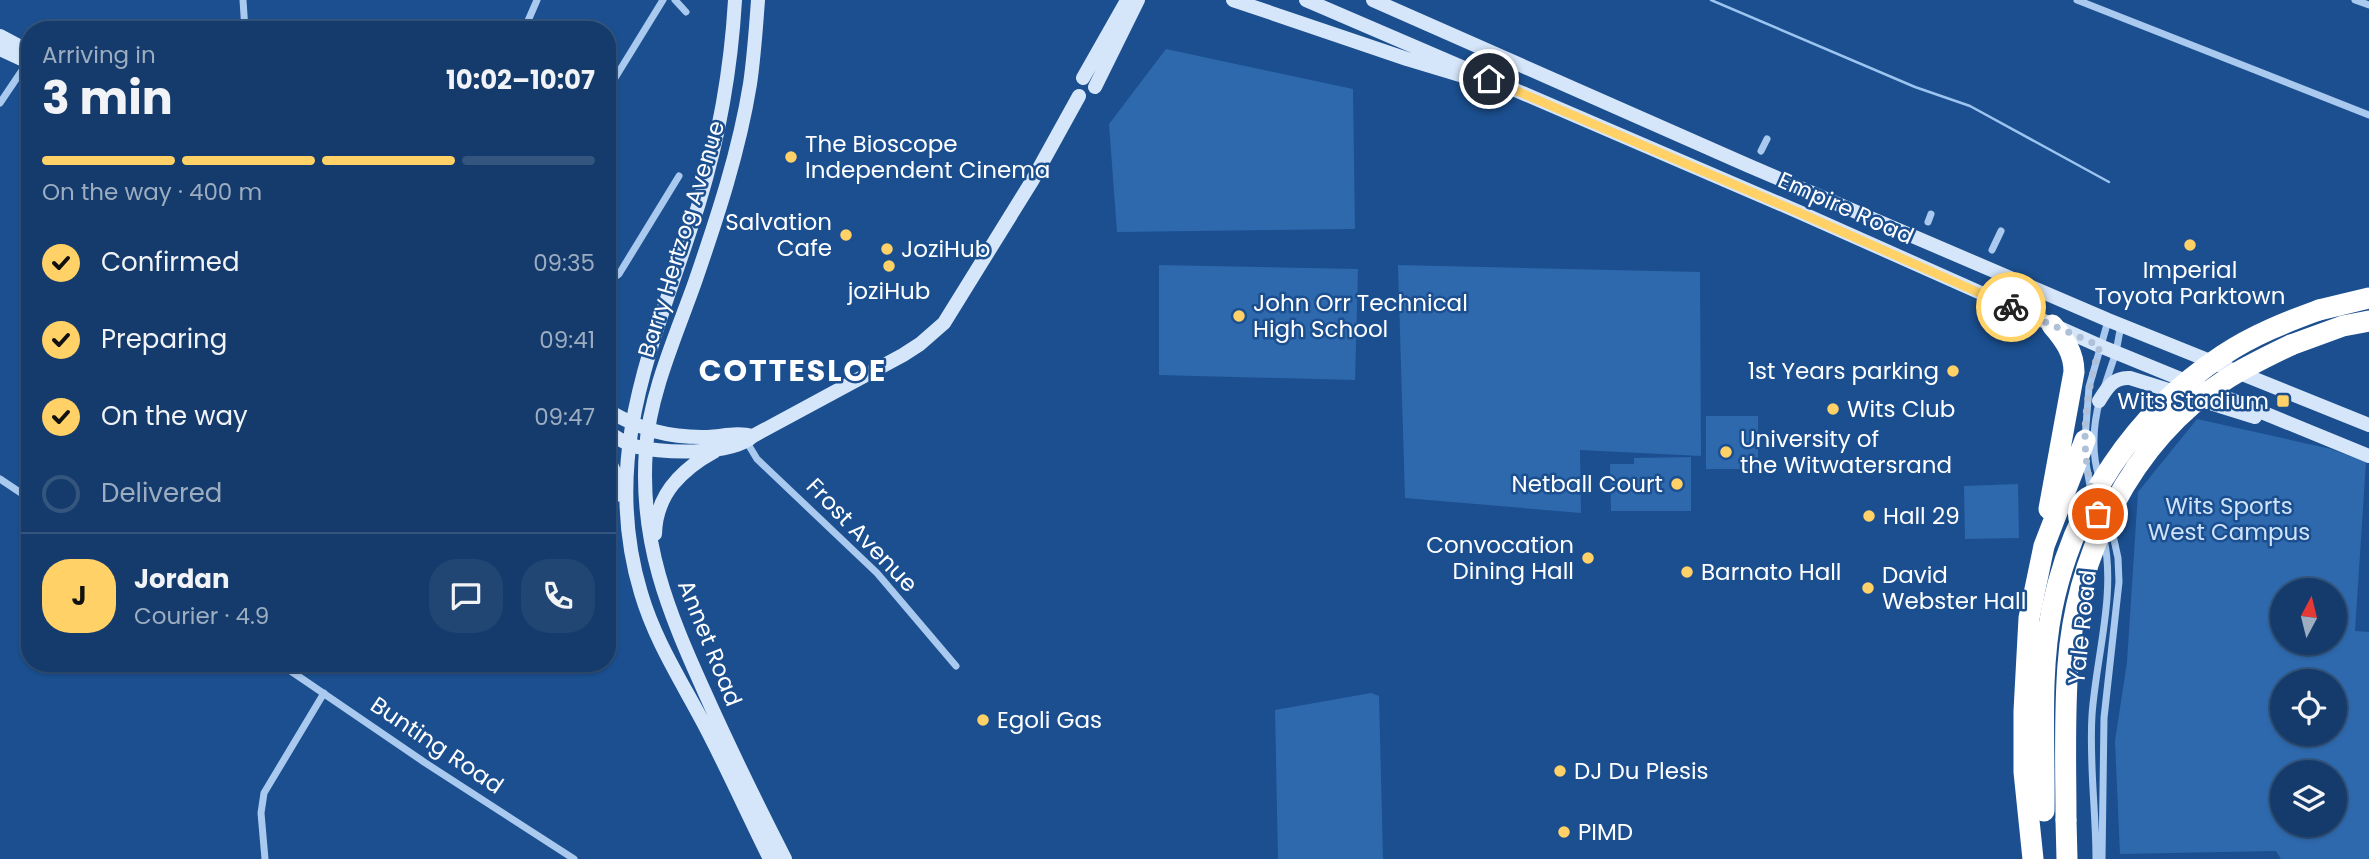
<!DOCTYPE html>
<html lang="en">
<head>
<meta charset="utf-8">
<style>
	:root { --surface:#143b6b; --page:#214673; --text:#f1f3f6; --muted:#9dadc1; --line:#33557e; --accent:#ffd166 }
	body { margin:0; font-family:Poppins,sans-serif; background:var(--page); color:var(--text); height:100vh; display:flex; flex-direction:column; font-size:26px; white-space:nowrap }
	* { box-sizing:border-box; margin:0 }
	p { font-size:23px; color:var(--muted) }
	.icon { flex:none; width:38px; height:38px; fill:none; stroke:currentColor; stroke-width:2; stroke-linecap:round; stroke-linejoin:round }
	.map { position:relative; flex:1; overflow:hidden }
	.details { position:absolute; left:21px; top:21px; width:595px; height:651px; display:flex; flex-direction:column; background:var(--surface); border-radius:28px; box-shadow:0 2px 5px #0004,0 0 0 2px var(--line) }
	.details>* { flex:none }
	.needle { width:46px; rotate:7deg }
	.fabs { position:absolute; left:2270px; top:578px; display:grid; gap:14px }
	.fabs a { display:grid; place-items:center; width:77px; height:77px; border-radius:50%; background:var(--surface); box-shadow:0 2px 5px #0004,0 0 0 2px var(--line); font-size:35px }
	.pin { position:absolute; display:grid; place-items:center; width:60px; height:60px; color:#fff; margin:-30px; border:4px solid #fff; border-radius:50%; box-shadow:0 2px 7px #0007 }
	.courier { position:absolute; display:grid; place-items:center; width:70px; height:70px; margin:-35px; border:5px solid #ffd166; border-radius:50%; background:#fff; color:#222; box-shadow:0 2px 9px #0007 }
	.summary em { font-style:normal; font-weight:700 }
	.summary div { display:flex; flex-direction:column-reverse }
	.summary { display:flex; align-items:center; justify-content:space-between; height:119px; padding:0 21px }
	h1 { font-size:46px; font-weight:700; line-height:52px }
	.bar { display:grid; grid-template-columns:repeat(4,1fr); gap:10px 7px; align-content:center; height:84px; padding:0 21px }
	.bar i { height:9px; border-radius:5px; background:var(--line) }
	.bar .selected { background:var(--accent) }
	.bar p { grid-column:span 4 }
	.line { display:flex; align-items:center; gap:18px; padding:0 21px; border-top:2px solid var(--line) }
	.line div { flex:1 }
	.round { display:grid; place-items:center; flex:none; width:74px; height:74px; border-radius:28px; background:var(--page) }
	ol { padding:0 21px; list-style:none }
	li { display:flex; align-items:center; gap:21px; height:77px }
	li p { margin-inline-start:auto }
	li .icon { padding:7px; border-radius:50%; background:var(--accent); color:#111; stroke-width:4 }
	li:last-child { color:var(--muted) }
	li i { width:38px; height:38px; border:4px solid var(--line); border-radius:50% }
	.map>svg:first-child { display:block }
	.green { fill:#2e69ad; fill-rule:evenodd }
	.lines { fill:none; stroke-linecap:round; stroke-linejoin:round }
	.stream { stroke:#9cc4f0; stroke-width:2.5 }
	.street { stroke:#a9c9ee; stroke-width:7 }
	.secondary { stroke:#d6e6fa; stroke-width:14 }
	.highway { stroke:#fff; stroke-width:21 }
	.highway-bridge { stroke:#fff; stroke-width:21 }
	.done { stroke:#afc1d8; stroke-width:7; stroke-dasharray:0 12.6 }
	.route { stroke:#ffd166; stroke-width:9 }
	.poi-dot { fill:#ffd166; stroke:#1b4f8f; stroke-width:2.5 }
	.labels { text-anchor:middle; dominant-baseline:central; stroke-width:5; stroke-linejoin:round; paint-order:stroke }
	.poi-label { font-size:23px; fill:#fff; stroke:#1b4f8f; text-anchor:start }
	.street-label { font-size:23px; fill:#fff; stroke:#1b4f8f }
	.park-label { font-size:23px; fill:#cfe3fa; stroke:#1b4f8f }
	.district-label { font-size:30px; font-weight:bold; letter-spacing:2px; fill:#fff; stroke:#1b4f8f }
</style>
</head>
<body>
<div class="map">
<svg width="2369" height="859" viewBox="0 0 2369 859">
	<rect width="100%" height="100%" fill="#1b4f8f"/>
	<path class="green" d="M1166 49 1353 89 1355 229 1117 232 1109 124Z
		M1159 265 1358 269 1355 380 1159 375Z
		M1398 265 1700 272 1701 456 1580 450 1581 513 1405 498Z
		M1706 416H1758V469H1706Z
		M2197 419 2331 449 2366 462 2355 631 2369 632V859H2281L2276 851 2120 854 2115 741 2127 662 2138 492ZM2282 590H2334V642H2282ZM2282 681H2334V733H2282ZM2282 772H2334V824H2282Z
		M1691 457V511H1611L1610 464H1634V458Z
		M2018 484 2019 538 1965 539 1964 486Z
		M1371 693 1379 696 1383 859H1278L1275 710Z"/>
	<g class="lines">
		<path class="stream" d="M1711 0 1915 87 1970 106 2109 182"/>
		<path class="street" d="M243 0 245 30
			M675 0 686 12
			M2077 0 2369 115
			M2355 0 2369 5
			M524 30 537 0
			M607 91 663 0
			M0 103 29 60
			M1761 151 1767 139
			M1928 222 1931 214
			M1992 250 2001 231
			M607 282 619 274 679 176
			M2104 388 2116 352 2121 325
			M745 439 757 459 877 573 956 666
			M2085 439 2089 387 2108 321
			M2085 458 2091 491
			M2099 477C2091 451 2093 425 2100 399
			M0 479 30 499
			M279 663 424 762 574 859
			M265 859 261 813 264 793 324 693
			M2096 859C2096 811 2089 763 2092 715 2096 658 2116 594 2104 539
			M2102 859 2104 718 2119 582 2118 558 2111 526"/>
		<path class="secondary" d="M735 0C731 69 719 137 699 203 658 335 598 451 641 593 655 641 682 682 705 726 728 770 748 815 770 859
			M758 0C756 28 754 57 750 84 739 152 717 218 695 282 677 333 649 395 646 449 639 542 668 611 705 693 730 749 757 804 785 859
			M1233 0 1407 59 1470 78
			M1306 0 1799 212 2100 346 2369 456
			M1373 0 1747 165 2108 320 2369 425
			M0 36 30 52
			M0 49 30 63
			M1083 78 1125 4
			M1095 87 1138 0
			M2099 401C2107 388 2113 377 2130 378L2255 417
			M607 410C641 430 669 438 708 437 724 436 737 432 753 436
			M607 432C615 436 623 442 631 445 658 454 731 456 753 436L903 355 920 344 944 323 1032 181 1079 96
			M607 456 617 478 621 495
			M655 534C656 494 682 469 715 451"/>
		<path class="highway" d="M2319 310 2369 298
			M2291 345 2343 326 2369 321
			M2049 509 2074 372C2074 353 2065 340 2052 325
			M2066 820 2067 859
			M2033 859 2024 772V711L2029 618 2044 546 2085 440"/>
		<path class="highway-bridge" d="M2044 811C2045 744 2039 674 2052 609 2073 505 2135 413 2223 355 2253 335 2286 322 2319 310
			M2066 820C2066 769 2064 717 2068 665 2076 555 2130 442 2225 380 2245 367 2268 356 2291 345"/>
	</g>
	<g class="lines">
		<path class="done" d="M2011 307 2100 346C2082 408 2079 453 2098 514"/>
		<path class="route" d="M1489 79 1798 212 2011 307"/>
	</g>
	<g class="poi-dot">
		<circle cx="791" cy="157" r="7"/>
		<circle cx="846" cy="235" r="7"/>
		<circle cx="2190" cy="245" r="7"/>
		<circle cx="887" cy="249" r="7"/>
		<circle cx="889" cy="266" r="7"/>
		<circle cx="1239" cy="316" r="7"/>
		<circle cx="1953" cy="371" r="7"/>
		<rect x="2276" y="394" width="14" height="14" rx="3.5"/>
		<circle cx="1833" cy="409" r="7"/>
		<circle cx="1726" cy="452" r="7"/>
		<circle cx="1677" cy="484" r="7"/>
		<circle cx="1869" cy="516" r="7"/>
		<circle cx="1588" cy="558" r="7"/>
		<circle cx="1687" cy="572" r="7"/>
		<circle cx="1868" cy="588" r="7"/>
		<circle cx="983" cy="720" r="7"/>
		<circle cx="1560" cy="771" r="7"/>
		<circle cx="1564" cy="832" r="7"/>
	</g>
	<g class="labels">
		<g class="poi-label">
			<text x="805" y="144">The Bioscope<tspan x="805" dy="26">Independent Cinema</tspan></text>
			<text x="832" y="222" text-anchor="end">Salvation<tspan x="832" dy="26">Cafe</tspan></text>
			<text x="901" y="249">JoziHub</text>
			<text x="2190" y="270" text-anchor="middle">Imperial<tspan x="2190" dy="26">Toyota Parktown</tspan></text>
			<text x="889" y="291" text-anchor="middle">joziHub</text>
			<text x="1253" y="303">John Orr Technical<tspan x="1253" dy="26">High School</tspan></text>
			<text x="1939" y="371" text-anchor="end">1st Years parking</text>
			<text x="2269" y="401" text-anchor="end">Wits Stadium</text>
			<text x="1847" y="409">Wits Club</text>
			<text x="1740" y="439">University of<tspan x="1740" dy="26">the Witwatersrand</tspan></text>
			<text x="1663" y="484" text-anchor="end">Netball Court</text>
			<text x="1883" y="516">Hall 29</text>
			<text x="1574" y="545" text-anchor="end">Convocation<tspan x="1574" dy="26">Dining Hall</tspan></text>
			<text x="1701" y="572">Barnato Hall</text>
			<text x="1882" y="575">David<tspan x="1882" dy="26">Webster Hall</tspan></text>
			<text x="997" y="720">Egoli Gas</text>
			<text x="1574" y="771">DJ Du Plesis</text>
			<text x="1578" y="832">PIMD</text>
		</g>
		<g class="street-label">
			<text transform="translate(1846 208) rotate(24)">Empire Road</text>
			<text transform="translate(681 239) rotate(-73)">Barry Hertzog Avenue</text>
			<text transform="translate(862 535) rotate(46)">Frost Avenue</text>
			<text transform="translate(2082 627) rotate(-84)">Yale Road</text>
			<text transform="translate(710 643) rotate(68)">Annet Road</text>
			<text transform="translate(437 745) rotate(34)">Bunting Road</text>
		</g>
		<g class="park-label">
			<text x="2229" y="506">Wits Sports<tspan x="2229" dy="26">West Campus</tspan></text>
		</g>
		<g class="district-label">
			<text x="793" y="370">COTTESLOE</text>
		</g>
	</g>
</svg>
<div class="fabs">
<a><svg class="needle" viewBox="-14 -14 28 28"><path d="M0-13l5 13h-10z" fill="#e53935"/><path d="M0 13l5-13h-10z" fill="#9dadc1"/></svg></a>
<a><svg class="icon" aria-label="locate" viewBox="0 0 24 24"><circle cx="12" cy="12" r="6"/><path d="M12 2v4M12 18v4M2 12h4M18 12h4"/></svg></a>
<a><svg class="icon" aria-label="layers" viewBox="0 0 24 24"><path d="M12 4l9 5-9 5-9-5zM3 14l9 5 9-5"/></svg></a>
</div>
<div class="pin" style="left:2098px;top:514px;background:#ea580c"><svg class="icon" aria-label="bag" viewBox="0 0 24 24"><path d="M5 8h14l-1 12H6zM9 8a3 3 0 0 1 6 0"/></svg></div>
<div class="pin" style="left:1489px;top:79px;background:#1f2937"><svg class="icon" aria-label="home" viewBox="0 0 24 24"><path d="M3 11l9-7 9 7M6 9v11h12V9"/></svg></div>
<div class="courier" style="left:2011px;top:307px"><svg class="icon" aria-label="bike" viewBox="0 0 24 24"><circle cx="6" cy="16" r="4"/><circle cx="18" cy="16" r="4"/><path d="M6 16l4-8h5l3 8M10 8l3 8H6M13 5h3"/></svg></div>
<section class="details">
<div class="summary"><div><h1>3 min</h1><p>Arriving in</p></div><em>10:02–10:07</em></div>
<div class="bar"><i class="selected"></i><i class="selected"></i><i class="selected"></i><i></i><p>On the way · 400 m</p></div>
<ol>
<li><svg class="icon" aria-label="check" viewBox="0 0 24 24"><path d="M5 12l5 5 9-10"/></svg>Confirmed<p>09:35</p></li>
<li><svg class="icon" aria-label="check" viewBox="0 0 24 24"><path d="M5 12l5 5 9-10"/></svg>Preparing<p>09:41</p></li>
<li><svg class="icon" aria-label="check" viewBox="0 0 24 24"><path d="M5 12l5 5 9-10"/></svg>On the way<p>09:47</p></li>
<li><i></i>Delivered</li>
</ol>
<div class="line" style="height:126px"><b class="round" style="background:var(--accent);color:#111">J</b><div><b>Jordan</b><p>Courier · 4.9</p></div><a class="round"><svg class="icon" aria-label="chat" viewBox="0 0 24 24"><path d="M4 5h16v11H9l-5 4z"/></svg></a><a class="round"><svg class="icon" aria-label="phone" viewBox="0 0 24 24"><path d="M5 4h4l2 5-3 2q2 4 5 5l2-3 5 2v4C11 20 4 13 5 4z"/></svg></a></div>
</section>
</div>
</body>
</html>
